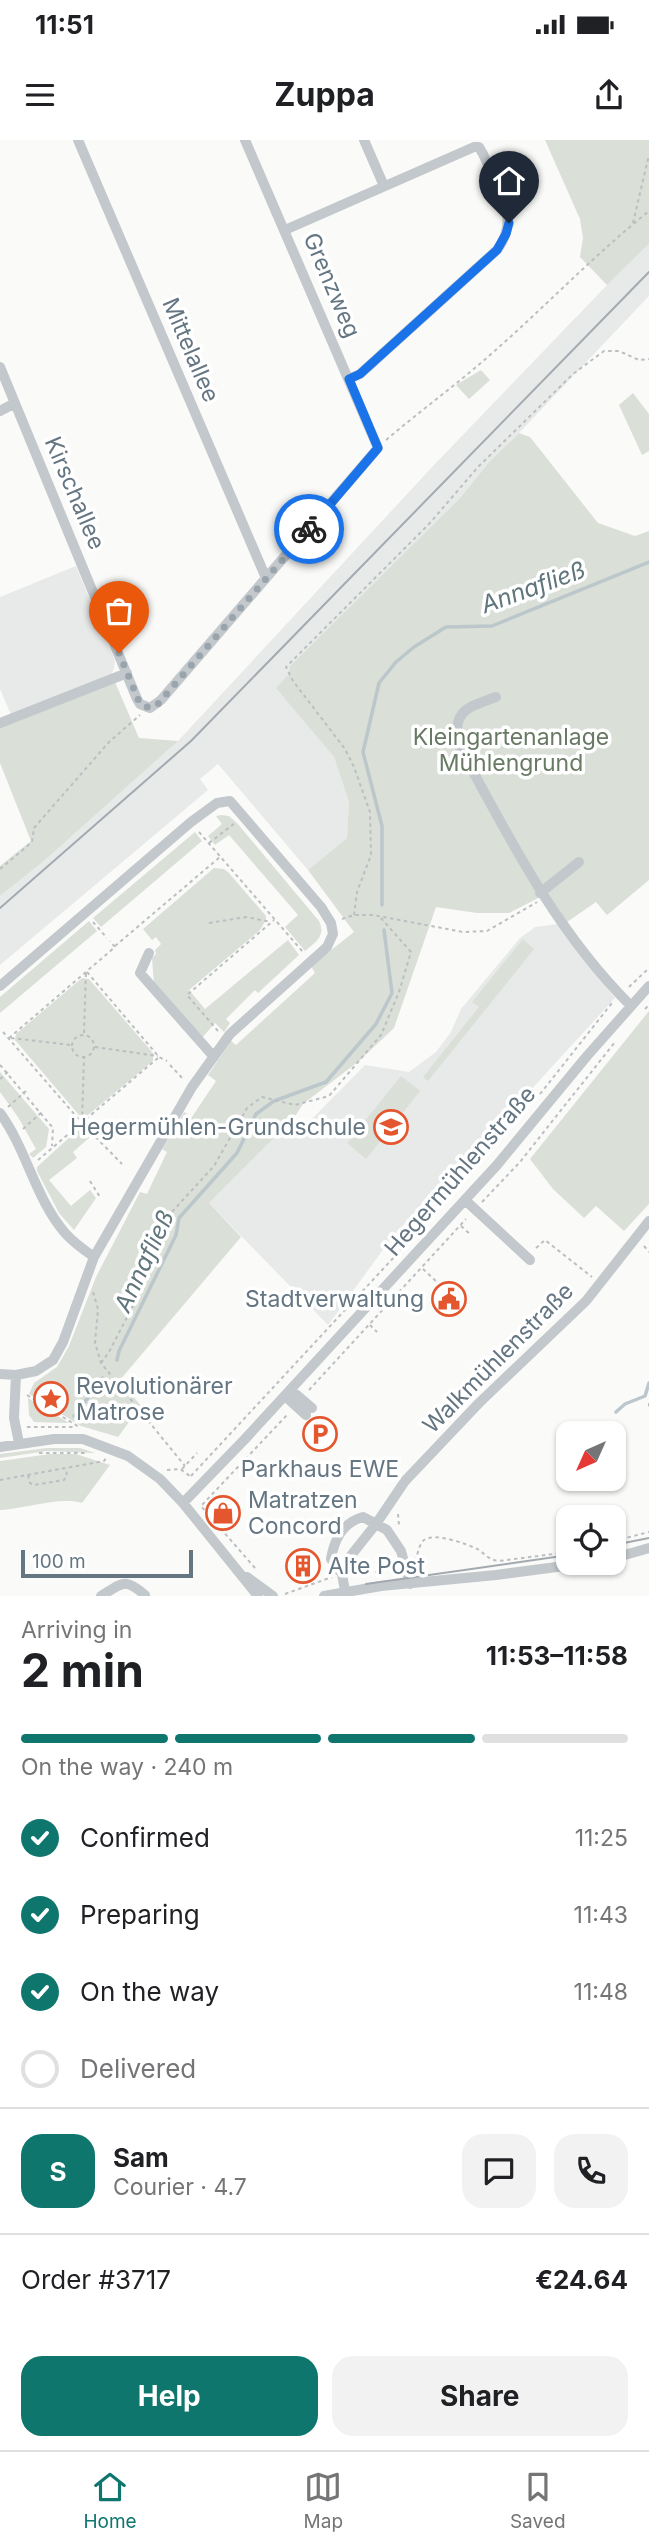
<!DOCTYPE html>
<html lang="en">
<head>
<meta charset="utf-8">
<style>
	:root { --surface:#fff; --page:#f2f2f2; --text:#202124; --muted:#757577; --line:#e0e0e0; --accent:#0f766e }
	body { margin:0; font-family:Inter,sans-serif; background:var(--page); color:var(--text); height:100vh; display:flex; flex-direction:column; font-size:26px; white-space:nowrap }
	* { box-sizing:border-box; margin:0 }
	p { font-size:23px; color:var(--muted) }
	.icon { flex:none; width:38px; height:38px; fill:none; stroke:currentColor; stroke-width:2; stroke-linecap:round; stroke-linejoin:round }
	.map { position:relative; height:1456px; overflow:hidden }
	.details { display:flex; flex-direction:column; background:var(--surface); flex:1 }
	.details>* { flex:none }
	.needle { width:46px; rotate:225deg }
	.controls { position:absolute; left:556px; top:1281px; display:grid; gap:14px }
	.controls a { display:grid; place-items:center; width:70px; height:70px; border-radius:14px; background:var(--surface); box-shadow:0 2px 5px #0004; font-size:35px }
	.scale { position:absolute; left:21px; bottom:18px; width:172px; box-sizing:border-box; padding-left:7px; border:4px solid #657683; border-top:0; font-size:19px; line-height:24px; white-space:nowrap; color:#657683; -webkit-text-stroke:5px #fff; paint-order:stroke }
	.pin { position:absolute; display:grid; place-items:center; width:60px; height:60px; color:#fff; margin:-72px -30px; border-radius:50% 50% 50% 0; rotate:-45deg; box-shadow:0 0 7px #0007 }
	.pin .icon { rotate:45deg }
	.courier { position:absolute; display:grid; place-items:center; width:70px; height:70px; margin:-35px; border:5px solid #1a73e8; border-radius:50%; background:#fff; color:#222; box-shadow:0 2px 9px #0007 }
	.headline em { font-style:normal; font-weight:700 }
	.headline div { display:flex; flex-direction:column-reverse }
	.headline { display:flex; align-items:center; justify-content:space-between; height:119px; padding:0 21px }
	h1 { font-size:46px; font-weight:700; line-height:52px }
	.bar { display:grid; grid-template-columns:repeat(4,1fr); gap:10px 7px; align-content:center; height:84px; padding:0 21px }
	.bar i { height:9px; border-radius:5px; background:var(--line) }
	.bar .selected { background:var(--accent) }
	.bar p { grid-column:span 4 }
	.line { display:flex; align-items:center; gap:18px; padding:0 21px; border-top:2px solid var(--line) }
	.line div { flex:1 }
	.round { display:grid; place-items:center; flex:none; width:74px; height:74px; border-radius:21px; background:var(--page) }
	ol { padding:0 21px; list-style:none }
	li { display:flex; align-items:center; gap:21px; height:77px }
	li p { margin-inline-start:auto }
	li .icon { padding:7px; border-radius:50%; background:var(--accent); color:#fff; stroke-width:4 }
	li:last-child { color:var(--muted) }
	li i { width:38px; height:38px; border:4px solid var(--line); border-radius:50% }
	.cta { display:flex; gap:14px; margin-top:auto; padding:14px 21px }
	.cta a { flex:1; height:80px; border-radius:21px; background:var(--accent); color:#fff; font-size:28px; font-weight:700; line-height:80px; text-align:center }
	.cta a+a { background:var(--page); color:var(--text) }
	.status { display:flex; justify-content:space-between; align-items:center; height:49px; padding:0 35px; background:var(--surface); direction:ltr }
	.status svg { height:19px; fill:currentColor }
	header { display:flex; justify-content:space-between; align-items:center; height:91px; padding:0 21px; background:var(--surface); font-size:32px; font-weight:700 }
	.tab-bar { display:flex; justify-content:space-around; align-items:center; height:98px; border-top:2px solid var(--line); background:var(--surface); font-size:19px; color:var(--muted) }
	.tab-bar a { display:grid; justify-items:center; gap:4px }
	.tab-bar .selected { color:var(--accent) }
	.map>svg:first-child { display:block }
	.built { fill:#e8e9e9 }
	.green { fill:#dadfd7 }
	.lines { fill:none; stroke-linecap:round; stroke-linejoin:round }
	.stream { stroke:#bbc7cb; stroke-width:3.5 }
	.path { stroke:#bbbfc2; stroke-width:2; stroke-dasharray:3.5 3.5; stroke-linecap:butt }
	.minor { stroke:#c3c8cc; stroke-width:10 }
	.tram { stroke:#a2aab0; stroke-width:2 }
	.done { stroke:#99a4ac; stroke-width:7; stroke-dasharray:0 12.6 }
	.route { stroke:#1a73e8; stroke-width:9 }
	.labels { text-anchor:middle; dominant-baseline:central; stroke-width:7; stroke-linejoin:round; paint-order:stroke }
	.street-label { font-size:23px; fill:#657683; stroke:#fff }
	.park-label { font-size:23px; fill:#687a64; stroke:#fff }
	.poi-label { font-size:23px; fill:#657683; stroke:#fff; text-anchor:start }
	.water-label { font-size:24px; font-style:italic; fill:#60757c; stroke:#fff }
</style>
</head>
<body>
<div class="status"><b>11:51</b><svg viewBox="0 0 49 12"><path d="M0 12V9h3v3zM5 12V6h3v6zM10 12V3h3v9zM15 12V0h3v12zM26 1h20v11H26zM47 4h2v5h-2z"/></svg></div>
<header><svg class="icon" aria-label="menu" viewBox="0 0 24 24"><path d="M4 6h16M4 12h16M4 18h16"/></svg>Zuppa<svg class="icon" aria-label="share" viewBox="0 0 24 24"><path d="M12 15V3M7 8l5-5 5 5M5 13v7h14v-7"/></svg></header>
<div class="map">
<svg width="649" height="1456" viewBox="0 0 649 1456">
	<rect width="100%" height="100%" fill="#fafaf8"/>
	<path class="built" d="M649 104V156L519 293 489 322 461 357 290 526V534L277 548 334 617 349 662 347 698 308 730 218 624 200 639 208 650 0 825V756L44 721 178 601 434 325 607 145Z
		M76 426 115 521 114 529 109 537 12 577 0 549V457Z
		M558 784 615 858 493 991 490 990 390 1100 328 1185 209 1063 294 978 307 984 365 925 409 932 436 912 451 892 461 869 520 798 535 787Z"/>
	<path class="green" d="M545 0H649V104L607 145 580 117 583 98 580 79Z
		M481 230 490 240 469 259 456 245Z
		M633 253 649 274V311L642 315 619 265Z
		M519 293 530 297 598 383 635 396 649 391V740L607 775 596 762 567 782 548 753 509 773H477L436 767 394 888 359 921 303 964 294 978 209 1063 241 1097 120 1240 141 1266 118 1297 81 1286 29 1254 34 1243 57 1227 69 1206 96 1137 140 1052 147 1054 167 1012 162 1009 184 972 192 977 216 941 208 935 231 901 236 905 315 833 311 826 354 792 308 730 347 698 349 662 334 617 276 548 289 534 290 526 461 357 489 322Z
		M115 542 139 598 178 601 44 721 0 756V726L31 701 0 623V585Z
		M221 675 229 676 237 683 319 781C326 796 316 802 305 811L285 787 298 775 229 695 215 705 208 696 222 684 216 676Z
		M195 692 202 701 101 787 93 778Z
		M214 728 224 729 229 733 266 776V780L260 790 189 850 205 869 288 800 299 815 258 853 255 850 226 879 230 883 224 892 215 883 201 899 154 844 152 818 156 814 155 810 161 804 156 797 152 800 143 789Z
		M89 781 97 791 0 873V857Z
		M523 799 534 809 428 941 423 937 479 867 472 862Z
		M82 838 89 839 153 913V921L88 975H79L15 900 16 894Z
		M649 871V1064L624 1091 596 1066 584 1078 553 1049 530 1019Z
		M0 932 49 989 46 1007 33 1018 29 1014 36 1009 18 977 0 952Z
		M401 936 420 951 366 1019 347 1003Z
		M82 986 90 997 73 1012 77 1018 49 1040 71 1066 90 1050 96 1058 74 1090 59 1073 37 1031V1027Z
		M28 1258 69 1283 34 1282 29 1275Z
		M47 1308H80L95 1313 47 1311 0 1318V1314Z
		M50 1314H76L110 1325 82 1363C60 1356 24 1369 0 1370V1321Z"/>
	<g class="lines">
		<path class="stream" d="M382 765V686L363 612 379 543 396 522 414 507 446 487 492 486 649 422
			M117 1220 119 1211 176 1095 179 1078 237 1013 256 974 274 961 326 942 376 884 392 853 384 790
			M616 1272 625 1264 645 1256 649 1243
			M74 1276 103 1238"/>
		<path class="path" d="M633 83 649 15
			M386 300C420 271 456 245 490 215 544 168 593 116 649 71
			M199 692 303 812
			M209 703 235 683
			M0 729 32 702 34 688 109 602 140 575
			M354 775 357 752 371 715 370 672 354 627 345 609 293 541 286 527 429 384 478 327 573 234 604 211H619L639 220 649 219
			M342 779 354 775H373L463 792 487 791 537 762
			M93 782 107 798
			M209 783 246 777 271 782
			M115 806 220 717
			M87 832 159 917 167 921
			M629 847 649 828
			M645 869 649 865
			M218 891 187 855 274 780
			M3 892 82 983 122 1024
			M84 893 86 832
			M72 906a11 11 0 1 1 22 0a11 11 0 1 1-22 0Z
			M9 898 115 807 110 801
			M11 898 71 905
			M95 907 158 916
			M0 925 53 988 52 1006
			M170 925 184 940
			M0 939 9 931
			M540 954 612 863
			M8 967 26 951
			M82 982 84 918
			M23 989 43 971
			M38 1020 159 917
			M90 1041 100 1057
			M482 1062 520 1022 615 902
			M461 1086 471 1095
			M644 1106 649 1112
			M536 1108 545 1100 592 1137
			M423 1129 437 1142
			M93 1152 98 1169 95 1203 101 1223 185 1326
			M370 1185 377 1192
			M101 1223 109 1212 136 1160 167 1092 171 1073 214 1026 247 968 262 957 295 965 329 956 381 895 399 852 411 812 380 777
			M309 1250 466 1079
			M27 1255 79 1287
			M649 1263V1268
			M27 1287H74
			M39 1313H86
			M182 1329 197 1313
			M167 1330 180 1329 190 1336
			M28 1335 30 1343 34 1345 64 1340 67 1336 66 1329
			M191 1336 435 1073 431 1059 486 1000 509 991
			M0 1340 104 1321 106 1318
			M398 1374 399 1385
			M614 1401 649 1392
			M415 1421C418 1414 419 1404 424 1400 434 1392 468 1404 479 1410 486 1415 489 1420 499 1421L569 1412
			M255 1428 201 1366 287 1275
			M354 1432H379L393 1428
			M285 1454 332 1437"/>
		<path class="minor" d="M78 0 266 438
			M364 0 384 46
			M285 90 474 7H479L483 14C497 46 522 77 497 110L360 234 349 239
			M0 227 137 559 140 564 150 568 161 560 378 308 245 0
			M0 271 15 263
			M496 557C467 568 453 569 458 604 509 697 554 789 630 865
			M0 583 127 533
			M540 753 579 722
			M149 813 140 833 214 917
			M0 846 191 682 217 663 230 661 321 767 331 783 333 794 327 807 230 894 192 947 94 1117 63 1202 53 1220 36 1231 16 1235 0 1234
			M0 973C27 1010 35 1058 65 1093 73 1102 84 1110 94 1117
			M465 1060 530 1120
			M16 1235 14 1278 19 1303
			M291 1250 312 1268
			M285 1256 306 1275
			M0 1307 54 1299H83L128 1316 160 1339 183 1363 258 1456
			M183 1363 245 1299 497 1025 587 916 649 846
			M614 1418 649 1408
			M342 1434 331 1419C334 1400 343 1382 363 1377L387 1390 401 1411 410 1444
			M247 1437 273 1456
			M345 1451 342 1434 345 1423 376 1384 405 1341 479 1263 586 1161 649 1081
			M101 1456C123 1443 124 1437 145 1455
			M324 1456 381 1446 496 1435 587 1423"/>
		<path class="tram" d="M0 768 191 601 649 132
			M614 1405 649 1398
			M366 1444 569 1415"/>
	</g>
	<g class="lines">
		<path class="done" d="M119 513 140 564 150 568 157 565 309 389"/>
		<path class="route" d="M309 389 378 308 349 239 360 234 497 110 506 94 509 83"/>
	</g>
	<defs>
		<g id="school-ring" transform="scale(1.75)"><circle r="9.5" fill="#fff" stroke="#e4572e" stroke-width="1.5"/><path d="M0-5L7-2L0 1L-7-2ZM-4 1L0 2.5L4 1V4Q0 6-4 4Z" fill="#e4572e"/></g>
		<g id="civic-ring" transform="scale(1.75)"><circle r="9.5" fill="#fff" stroke="#e4572e" stroke-width="1.5"/><path d="M-.6-6.5H3V-4.5H.6V-3L4-1V1h2V6H-6V1h2V-1L-.6-3ZM-1.2 2.5V6h2.4V2.5Z" fill="#e4572e"/></g>
		<g id="sight-ring" transform="scale(1.75)"><circle r="9.5" fill="#fff" stroke="#e4572e" stroke-width="1.5"/><path d="M0-6L1.8-2.2L6-1.7L2.9 1.2L3.7 5.4L0 3.3L-3.7 5.4L-2.9 1.2L-6-1.7L-1.8-2.2Z" fill="#e4572e"/></g>
		<g id="parking-ring" transform="scale(1.75)"><circle r="9.5" fill="#fff" stroke="#e4572e" stroke-width="1.5"/><path d="M-3.5-5.5H1a3.5 3.5 0 0 1 0 7H-1V5.5H-3.5ZM-1-3.4V-.6H.8a1.4 1.4 0 0 0 0-2.8Z" fill="#e4572e"/></g>
		<g id="shop-ring" transform="scale(1.75)"><circle r="9.5" fill="#fff" stroke="#e4572e" stroke-width="1.5"/><path d="M-5-2.5h2.3a2.7 3.5 0 0 1 5.4 0H5L5.5 6h-11ZM-1.5-2.5h3a1.5 2.3 0 0 0-3 0Z" fill="#e4572e"/></g>
		<g id="building-ring" transform="scale(1.75)"><circle r="9.5" fill="#fff" stroke="#e4572e" stroke-width="1.5"/><path d="M-4-6H4V6H1V3H-1V6H-4ZM-2.5-4.3h1.7v1.8h-1.7ZM.8-4.3h1.7v1.8H.8ZM-2.5-1h1.7V.8h-1.7ZM.8-1h1.7V.8H.8Z" fill="#e4572e"/></g>
	</defs>
	<g fill-rule="evenodd">
		<use href="#school-ring" x="391" y="987"/>
		<use href="#civic-ring" x="449" y="1159"/>
		<use href="#sight-ring" x="51" y="1259"/>
		<use href="#parking-ring" x="320" y="1294"/>
		<use href="#shop-ring" x="223" y="1373"/>
		<use href="#building-ring" x="303" y="1426"/>
	</g>
	<g class="labels">
		<g class="street-label">
			<text transform="translate(332 145) rotate(67)">Grenzweg</text>
			<text transform="translate(191 210) rotate(67)">Mittelallee</text>
			<text transform="translate(75 353) rotate(67)">Kirschallee</text>
			<text transform="translate(460 1031) rotate(-49)">Hegermühlenstraße</text>
			<text transform="translate(498 1218) rotate(-45)">Walkmühlenstraße</text>
		</g>
		<g class="park-label">
			<text x="511" y="597">Kleingartenanlage<tspan x="511" dy="26">Mühlengrund</tspan></text>
		</g>
		<g class="poi-label">
			<text x="366" y="987" text-anchor="end">Hegermühlen-Grundschule</text>
			<text x="424" y="1159" text-anchor="end">Stadtverwaltung</text>
			<text x="76" y="1246">Revolutionärer<tspan x="76" dy="26">Matrose</tspan></text>
			<text x="320" y="1329" text-anchor="middle">Parkhaus EWE</text>
			<text x="248" y="1360">Matratzen<tspan x="248" dy="26">Concord</tspan></text>
			<text x="328" y="1426">Alte Post</text>
		</g>
		<g class="water-label">
			<text transform="translate(533 447) rotate(-20)">Annafließ</text>
			<text transform="translate(144 1121) rotate(-65)">Annafließ</text>
		</g>
	</g>
</svg>
<div class="controls">
<a><svg class="needle" viewBox="-14 -14 28 28"><path d="M0-13l5 13h-10z" fill="#e53935"/><path d="M0 13l5-13h-10z" fill="#757577"/></svg></a>
<a><svg class="icon" aria-label="locate" viewBox="0 0 24 24"><circle cx="12" cy="12" r="6"/><path d="M12 2v4M12 18v4M2 12h4M18 12h4"/></svg></a>
</div>
<div class="scale">100 m</div>
<div class="pin" style="left:119px;top:513px;background:#ea580c"><svg class="icon" aria-label="bag" viewBox="0 0 24 24"><path d="M5 8h14l-1 12H6zM9 8a3 3 0 0 1 6 0"/></svg></div>
<div class="pin" style="left:509px;top:83px;background:#1f2937"><svg class="icon" aria-label="home" viewBox="0 0 24 24"><path d="M3 11l9-7 9 7M6 9v11h12V9"/></svg></div>
<div class="courier" style="left:309px;top:389px"><svg class="icon" aria-label="bike" viewBox="0 0 24 24"><circle cx="6" cy="16" r="4"/><circle cx="18" cy="16" r="4"/><path d="M6 16l4-8h5l3 8M10 8l3 8H6M13 5h3"/></svg></div>
</div>
<section class="details">
<div class="headline"><div><h1>2 min</h1><p>Arriving in</p></div><em>11:53–11:58</em></div>
<div class="bar"><i class="selected"></i><i class="selected"></i><i class="selected"></i><i></i><p>On the way · 240 m</p></div>
<ol>
<li><svg class="icon" aria-label="check" viewBox="0 0 24 24"><path d="M5 12l5 5 9-10"/></svg>Confirmed<p>11:25</p></li>
<li><svg class="icon" aria-label="check" viewBox="0 0 24 24"><path d="M5 12l5 5 9-10"/></svg>Preparing<p>11:43</p></li>
<li><svg class="icon" aria-label="check" viewBox="0 0 24 24"><path d="M5 12l5 5 9-10"/></svg>On the way<p>11:48</p></li>
<li><i></i>Delivered</li>
</ol>
<div class="line" style="height:126px"><b class="round" style="background:var(--accent);color:#fff">S</b><div><b>Sam</b><p>Courier · 4.7</p></div><a class="round"><svg class="icon" aria-label="chat" viewBox="0 0 24 24"><path d="M4 5h16v11H9l-5 4z"/></svg></a><a class="round"><svg class="icon" aria-label="phone" viewBox="0 0 24 24"><path d="M5 4h4l2 5-3 2q2 4 5 5l2-3 5 2v4C11 20 4 13 5 4z"/></svg></a></div>
<div class="line" style="height:91px"><div>Order #3717</div><b>€24.64</b></div>
<div class="cta"><a>Help</a><a>Share</a></div>
</section>
<nav class="tab-bar">
<a class="selected"><svg class="icon" aria-label="home" viewBox="0 0 24 24"><path d="M3 11l9-7 9 7M6 9v11h12V9"/></svg>Home</a>
<a><svg class="icon" aria-label="map" viewBox="0 0 24 24"><path d="M3 6l6-2 6 2 6-2v14l-6 2-6-2-6 2zM9 4v14M15 6v14"/></svg>Map</a>
<a><svg class="icon" aria-label="saved" viewBox="0 0 24 24"><path d="M7 4h10v16l-5-4-5 4z"/></svg>Saved</a>
</nav>
</body>
</html>
